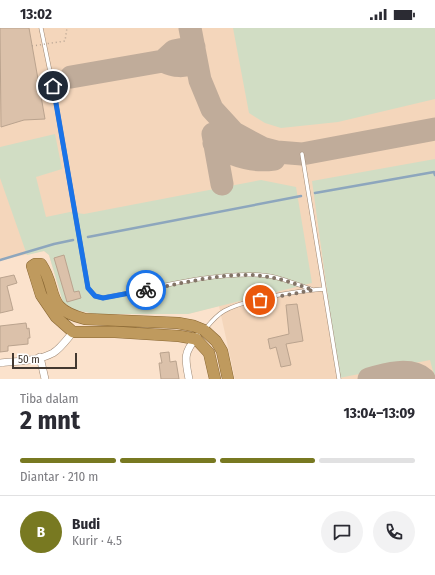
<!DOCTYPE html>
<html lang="id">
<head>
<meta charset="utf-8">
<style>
	:root { --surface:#fff; --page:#f2f2f3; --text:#2b2b33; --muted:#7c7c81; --line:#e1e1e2; --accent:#787921 }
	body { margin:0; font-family:"Fira Sans Condensed",sans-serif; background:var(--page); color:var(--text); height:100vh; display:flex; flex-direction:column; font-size:15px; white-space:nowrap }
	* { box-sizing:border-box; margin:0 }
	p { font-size:13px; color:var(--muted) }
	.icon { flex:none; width:22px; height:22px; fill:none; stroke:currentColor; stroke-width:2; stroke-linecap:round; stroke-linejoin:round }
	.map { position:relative; height:351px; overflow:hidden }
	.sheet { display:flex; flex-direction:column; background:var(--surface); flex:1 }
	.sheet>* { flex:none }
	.scale { position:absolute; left:12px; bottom:10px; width:65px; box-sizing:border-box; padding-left:4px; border:2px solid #423830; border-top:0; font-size:11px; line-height:14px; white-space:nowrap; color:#423830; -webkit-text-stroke:3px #fff; paint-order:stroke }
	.pin { position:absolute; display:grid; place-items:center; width:34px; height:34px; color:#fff; margin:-17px; border:2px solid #fff; border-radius:50%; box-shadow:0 1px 4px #0007 }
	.courier { position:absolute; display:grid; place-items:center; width:40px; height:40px; margin:-20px; border:3px solid #1a73e8; border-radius:50%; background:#fff; color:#222; box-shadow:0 1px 5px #0007 }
	.headline em { font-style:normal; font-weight:700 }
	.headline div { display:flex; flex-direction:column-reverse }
	.headline { display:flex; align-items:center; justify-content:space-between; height:68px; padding:0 20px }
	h1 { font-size:26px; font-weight:700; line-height:30px }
	.bar { display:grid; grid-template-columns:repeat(4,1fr); gap:6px 4px; align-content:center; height:48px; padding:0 20px }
	.bar i { height:5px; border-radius:3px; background:var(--line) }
	.bar .on { background:var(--accent) }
	.bar p { grid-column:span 4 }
	.line { display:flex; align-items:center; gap:10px; padding:0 20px; border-top:1px solid var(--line) }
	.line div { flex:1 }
	.round { display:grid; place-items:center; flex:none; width:42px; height:42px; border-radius:21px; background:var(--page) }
	.status { display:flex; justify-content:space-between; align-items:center; height:28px; padding:0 20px; background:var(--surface); direction:ltr }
	.status svg { height:11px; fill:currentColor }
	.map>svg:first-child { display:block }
	.built { fill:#f4d6bb }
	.green { fill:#d1ddc4 }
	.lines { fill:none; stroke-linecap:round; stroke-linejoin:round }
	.stream { stroke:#8da6bd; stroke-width:2.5 }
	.taxiway { stroke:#c0ac9a; stroke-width:23 }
	.building { fill:#dbc1aa; stroke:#baa38e }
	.service-casing { stroke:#9f8975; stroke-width:4.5 }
	.minor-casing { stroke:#9f8975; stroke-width:8 }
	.trunk-casing { stroke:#896733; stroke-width:12 }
	.service { stroke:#fff; stroke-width:3.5 }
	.minor { stroke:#fff; stroke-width:7 }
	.trunk { stroke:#bf9a5e; stroke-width:11 }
	.path-bridge { stroke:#b6a392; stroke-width:1.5; stroke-dasharray:1 3; stroke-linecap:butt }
	.done { stroke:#837467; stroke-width:4; stroke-dasharray:0 7.2 }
	.route { stroke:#1a73e8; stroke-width:5 }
</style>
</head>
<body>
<div class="status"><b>13:02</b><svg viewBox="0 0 49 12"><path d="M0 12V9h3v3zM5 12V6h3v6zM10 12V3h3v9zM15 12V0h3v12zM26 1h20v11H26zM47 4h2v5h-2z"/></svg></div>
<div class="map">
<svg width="435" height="351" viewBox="0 0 435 351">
	<rect width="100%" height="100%" fill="#fbe2cc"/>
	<path class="built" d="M0 0H435V351H235L219 278 188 286 85 284 75 282 63 274 49 227 44 223 0 232Z"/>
	<path class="green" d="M233 0H435V71L338 94 281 100 265 95 249 85Z
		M55 106 62 141 36 149 46 189 70 184 84 186 261 152 296 159 312 255 188 286H95L75 282 63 274 49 227 44 223 27 227 0 150V119Z
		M435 131V351L430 332 339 350 312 153Z"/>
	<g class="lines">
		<path class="stream" d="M315 165 434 144 435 147
			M88 209 301 168
			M0 232 54 216 73 212"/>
		<path class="taxiway" d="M190 0 200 52 212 81 234 105 262 120 277 124 302 126 435 101
			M194 19 174 23 163 33C175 39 184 39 196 34
			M71 49 163 33
			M213 106 222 156
			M214 115C232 128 253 134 274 131
			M369 351C385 346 411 339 424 351"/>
	</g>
	<path class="building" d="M0 0H29L45 91 24 92 1 99Z
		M64 227 74 264 79 263 81 270 67 274 54 230Z
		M14 247 17 255 7 258 13 282 0 285V250Z
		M297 276 303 313 286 316 291 337 281 339 276 319 270 321 268 311 289 306 286 277Z
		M26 295 27 301 29 300 30 310H28V316L8 318V323L0 324V298Z
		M169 324 170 334 176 333 179 351H161L159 335H162L160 325Z"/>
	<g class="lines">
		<g class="service-casing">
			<path id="service" d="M41 0 53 58 88 260 95 268 103 270C153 261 209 244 260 247 278 248 296 256 313 262
				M302 126 339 351
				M206 300C211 294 217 287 224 283 246 271 297 263 323 261"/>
		</g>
		<g class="minor-casing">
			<path id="minor" d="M40 329 45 351
				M0 335C17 333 38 333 53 325 61 320 67 311 73 304
				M189 351C185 331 183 325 197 309"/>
		</g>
		<g class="trunk-casing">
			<path id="trunk" d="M215 351 209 325 196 311 179 308 115 304H73L56 289 41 267 32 238 35 236H41C59 263 43 280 85 291L178 295 194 298 204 302 216 313 222 323 228 351"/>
		</g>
		<use href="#service" class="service"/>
		<use href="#minor" class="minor"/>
		<use href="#trunk" class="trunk"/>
		<path class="path-bridge" d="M32 18 65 13 67 0"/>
	</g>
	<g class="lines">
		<path class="done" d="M146 262C181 256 227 243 262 248 280 250 296 256 313 262L260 272"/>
		<path class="route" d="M53 58 88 260 95 268 103 270 146 262"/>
	</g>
</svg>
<div class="scale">50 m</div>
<div class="pin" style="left:260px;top:272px;background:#ea580c"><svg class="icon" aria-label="bag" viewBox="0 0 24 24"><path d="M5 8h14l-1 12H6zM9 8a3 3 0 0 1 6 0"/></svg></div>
<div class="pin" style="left:53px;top:58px;background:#1f2937"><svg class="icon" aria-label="home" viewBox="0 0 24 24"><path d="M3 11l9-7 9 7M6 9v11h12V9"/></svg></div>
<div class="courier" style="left:146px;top:262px"><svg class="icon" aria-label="bike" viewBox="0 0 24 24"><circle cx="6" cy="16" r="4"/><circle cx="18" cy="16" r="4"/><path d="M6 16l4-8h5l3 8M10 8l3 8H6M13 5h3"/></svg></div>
</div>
<section class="sheet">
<div class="headline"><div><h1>2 mnt</h1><p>Tiba dalam</p></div><em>13:04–13:09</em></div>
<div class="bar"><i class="on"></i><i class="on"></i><i class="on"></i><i></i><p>Diantar · 210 m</p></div>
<div class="line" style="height:72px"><b class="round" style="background:var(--accent);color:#fff">B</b><div><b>Budi</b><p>Kurir · 4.5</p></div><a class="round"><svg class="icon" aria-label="chat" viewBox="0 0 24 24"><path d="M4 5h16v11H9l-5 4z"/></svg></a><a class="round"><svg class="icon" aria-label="phone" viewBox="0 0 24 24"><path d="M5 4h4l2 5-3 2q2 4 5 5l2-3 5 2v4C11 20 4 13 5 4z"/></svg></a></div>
</section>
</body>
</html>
